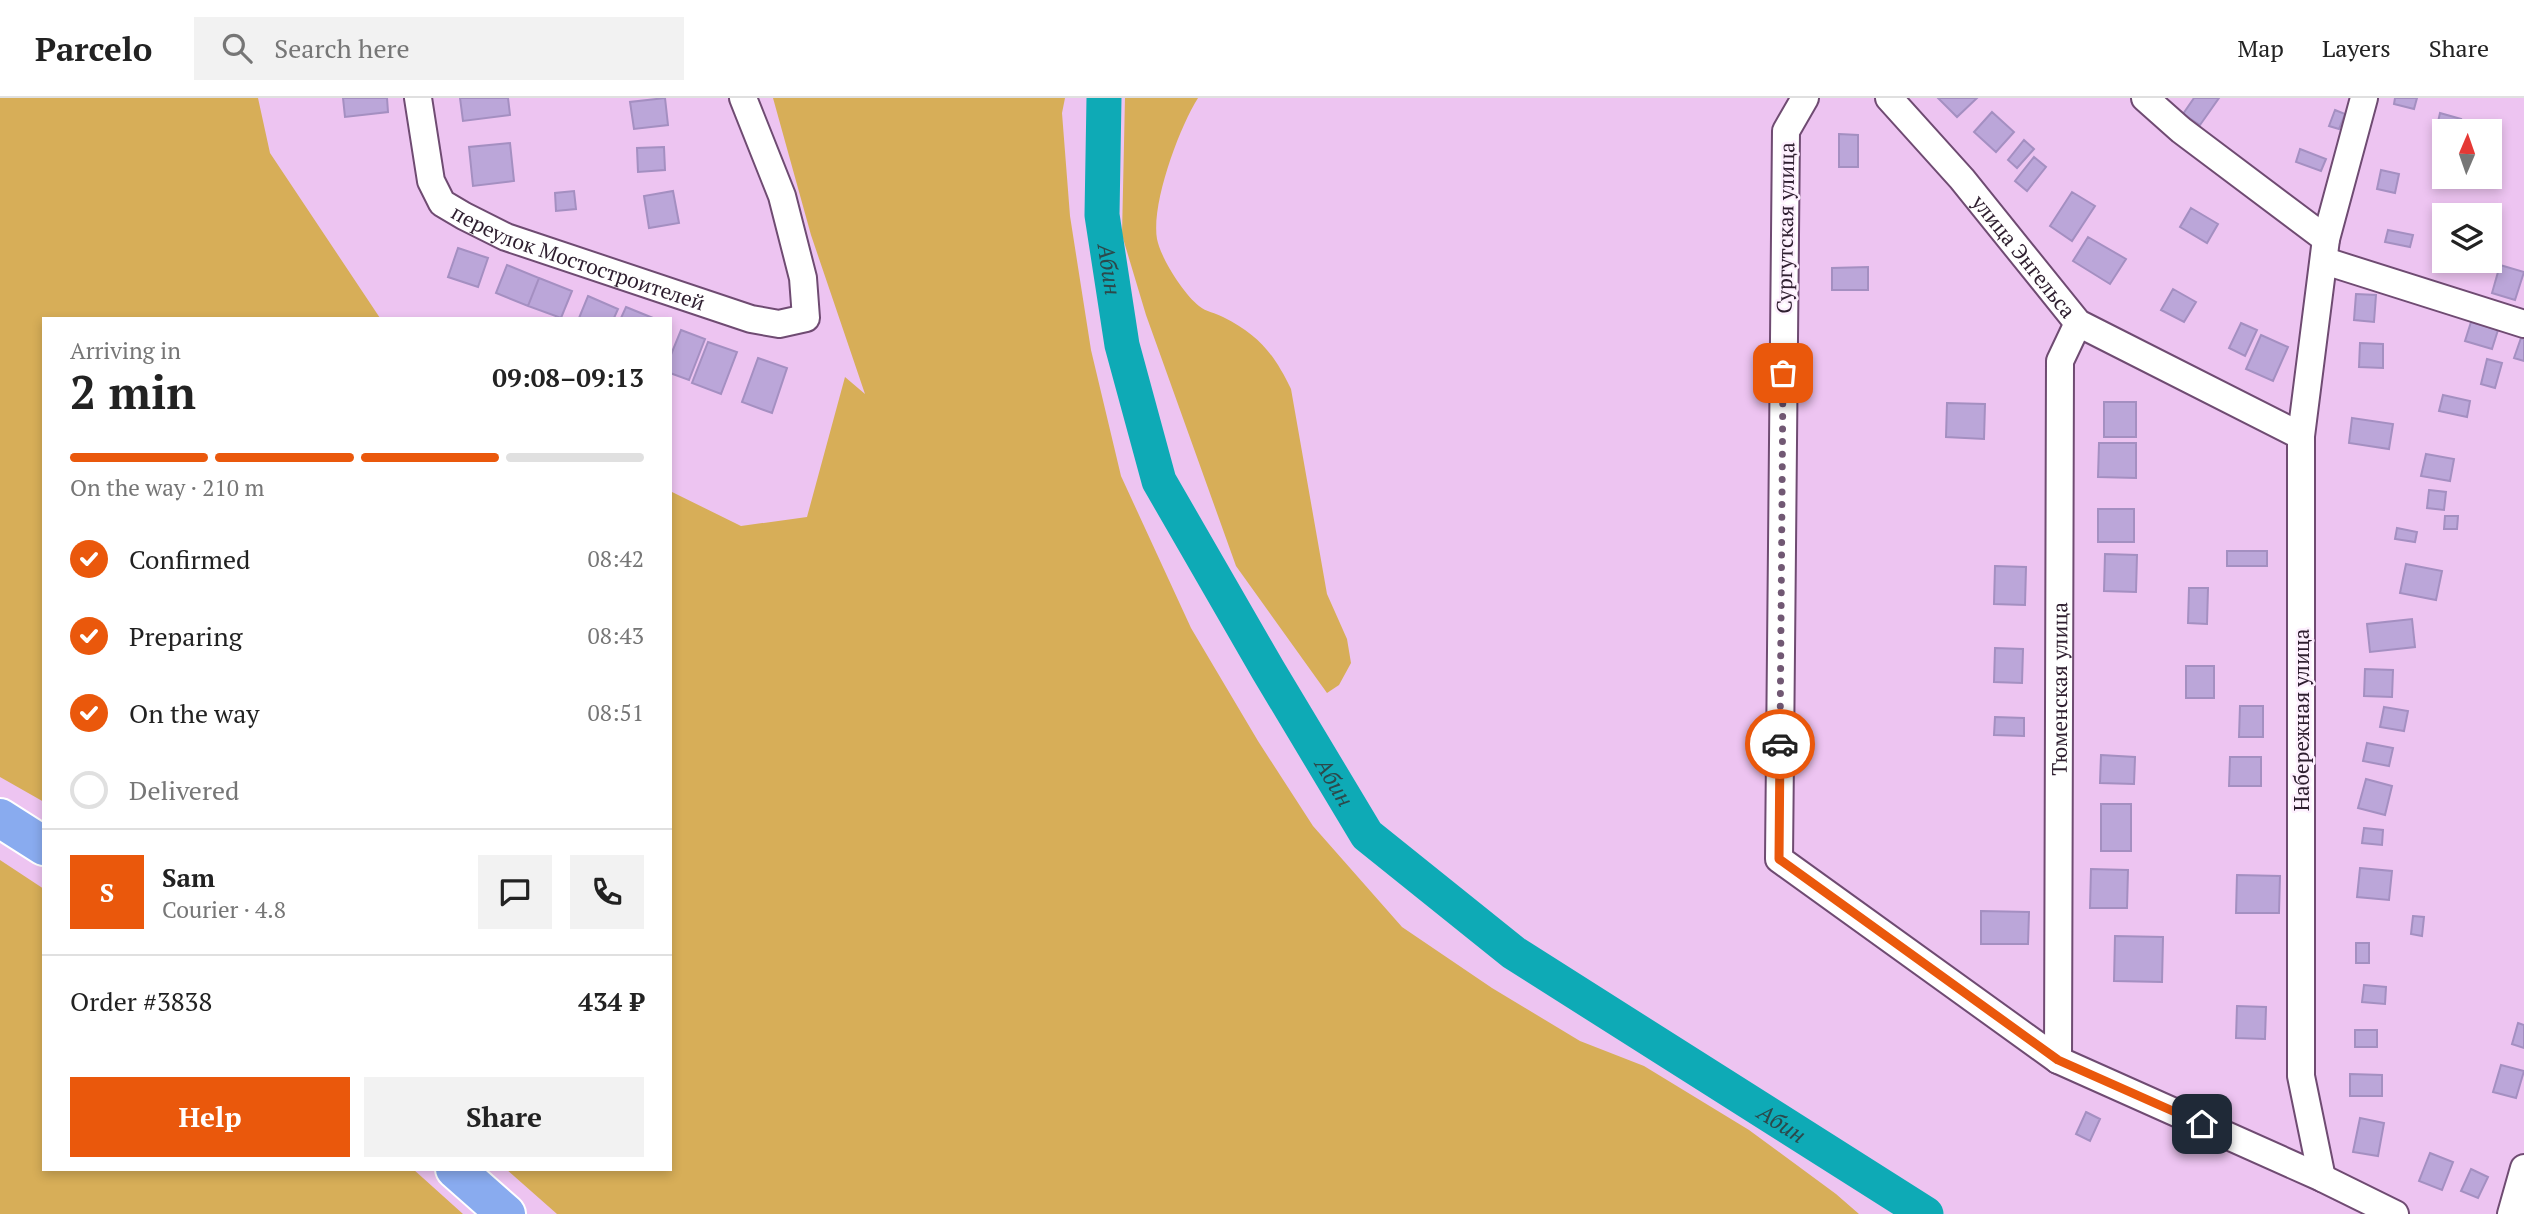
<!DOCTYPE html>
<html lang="en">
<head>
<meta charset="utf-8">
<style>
	:root { --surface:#fff; --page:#f2f2f2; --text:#222; --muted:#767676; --line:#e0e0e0; --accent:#ea580c }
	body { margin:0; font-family:"PT Serif",serif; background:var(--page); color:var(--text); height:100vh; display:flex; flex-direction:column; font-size:26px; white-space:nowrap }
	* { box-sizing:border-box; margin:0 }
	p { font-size:23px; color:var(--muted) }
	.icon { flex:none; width:38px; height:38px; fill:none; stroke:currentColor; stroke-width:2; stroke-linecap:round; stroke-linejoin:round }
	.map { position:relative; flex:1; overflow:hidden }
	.drawer { position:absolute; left:42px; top:219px; width:630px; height:854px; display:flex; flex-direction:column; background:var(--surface); border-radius:0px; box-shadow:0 4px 10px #0003 }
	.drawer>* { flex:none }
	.needle { width:46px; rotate:2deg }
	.buttons { position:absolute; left:2432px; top:21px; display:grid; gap:14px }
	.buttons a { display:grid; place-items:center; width:70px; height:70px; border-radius:0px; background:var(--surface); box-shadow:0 4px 10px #0003; font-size:35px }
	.pin { position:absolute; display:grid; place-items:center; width:60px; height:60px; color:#fff; margin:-30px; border-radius:14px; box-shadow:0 4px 10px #0006 }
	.courier { position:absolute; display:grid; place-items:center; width:70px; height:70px; margin:-35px; border:5px solid #ea580c; border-radius:50%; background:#fff; color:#222; box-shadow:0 2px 9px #0007 }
	.head em { font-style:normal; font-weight:800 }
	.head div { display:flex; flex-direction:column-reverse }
	.head { display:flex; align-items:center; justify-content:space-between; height:119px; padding:0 28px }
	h1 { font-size:46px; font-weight:800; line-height:52px }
	.bar { display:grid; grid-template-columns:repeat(4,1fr); gap:10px 7px; align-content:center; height:84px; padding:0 28px }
	.bar i { height:9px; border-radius:5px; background:var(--line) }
	.bar .active { background:var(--accent) }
	.bar p { grid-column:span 4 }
	.line { display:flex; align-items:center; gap:18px; padding:0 28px; border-top:2px solid var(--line) }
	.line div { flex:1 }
	.round { display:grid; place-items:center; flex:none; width:74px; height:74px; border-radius:0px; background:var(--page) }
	ol { padding:0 28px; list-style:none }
	li { display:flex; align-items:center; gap:21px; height:77px }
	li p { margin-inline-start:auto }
	li .icon { padding:7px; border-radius:50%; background:var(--accent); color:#fff; stroke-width:4 }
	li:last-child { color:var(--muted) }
	li i { width:38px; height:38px; border:4px solid var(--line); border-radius:50% }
	.action { display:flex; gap:14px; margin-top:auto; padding:14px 28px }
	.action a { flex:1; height:80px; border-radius:0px; background:var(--accent); color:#fff; font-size:28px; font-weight:800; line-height:80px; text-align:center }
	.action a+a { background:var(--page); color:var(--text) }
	header { display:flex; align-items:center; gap:42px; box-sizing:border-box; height:98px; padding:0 35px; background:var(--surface); border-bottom:2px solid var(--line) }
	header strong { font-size:33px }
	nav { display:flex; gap:38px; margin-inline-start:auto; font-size:24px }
	.search { width:490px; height:63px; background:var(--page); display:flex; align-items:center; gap:18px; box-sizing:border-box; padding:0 24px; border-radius:0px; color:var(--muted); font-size:26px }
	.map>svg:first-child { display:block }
	.green { fill:#d7ae58 }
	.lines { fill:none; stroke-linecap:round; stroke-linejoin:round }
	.river { stroke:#0eaab6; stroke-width:35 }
	.building { fill:#bba6d9; stroke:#a48fc1; stroke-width:2 }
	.minor-casing { stroke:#6f4b72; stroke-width:30 }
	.highway-casing { stroke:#fff; stroke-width:42 }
	.minor { stroke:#fff; stroke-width:26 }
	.highway { stroke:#89abef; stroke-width:38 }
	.done { stroke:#715873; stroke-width:7; stroke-dasharray:0 12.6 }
	.route { stroke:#ea580c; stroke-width:9 }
	.labels { text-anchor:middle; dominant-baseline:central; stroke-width:5; stroke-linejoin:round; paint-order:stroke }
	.street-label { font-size:21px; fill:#2e1e2f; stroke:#fdf0fe }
	.water-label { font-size:23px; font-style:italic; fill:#2c494b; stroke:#fdf0fe }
</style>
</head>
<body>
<header>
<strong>Parcelo</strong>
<div class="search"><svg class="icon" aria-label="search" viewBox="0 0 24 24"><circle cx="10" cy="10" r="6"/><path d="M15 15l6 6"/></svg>Search here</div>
<nav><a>Map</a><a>Layers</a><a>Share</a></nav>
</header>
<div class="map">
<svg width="2524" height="1116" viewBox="0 0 2524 1116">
	<rect width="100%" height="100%" fill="#edc4f1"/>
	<path class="green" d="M0 0H258L270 55 380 220H44V704L0 679Z
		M773 0H1065L1062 15 1070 118 1091 252 1121 378 1191 530 1258 643 1313 728 1402 829 1492 890 1580 943 1644 968 1749 1032 1836 1096 1859 1116H557L506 1071H670V393L741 428 807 419 845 279 865 296 811 137Z
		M1125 0H1198C1179 30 1151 106 1157 141 1161 161 1184 196 1199 208 1206 214 1216 215 1223 219 1259 237 1274 256 1291 291L1327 496 1347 541 1351 565 1339 587 1327 595 1236 468 1146 217 1122 137Z
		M0 762 44 791V1071H413L463 1116H0Z"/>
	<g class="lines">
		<path class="river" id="s1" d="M1104 0 1102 117 1122 247 1159 383 1268 572 1367 737 1514 855 1926 1116"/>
	</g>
	<path class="building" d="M343 0H387L388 14 345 19Z
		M460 0H508L510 17 463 23Z
		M665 0 668 27 634 31 630 4Z
		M1938 0H1977L1957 19Z
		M2194 0H2219L2200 27 2183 16Z
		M2395 0H2417L2414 11 2394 6Z
		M2335 12 2345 16 2339 31 2329 28Z
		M1992 14 2014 34 1996 54 1974 34Z
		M2440 15 2461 21 2457 33H2445V40L2435 37Z
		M1839 36 1858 37V69H1839Z
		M2024 42 2034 51 2017 70 2008 62Z
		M510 45 514 83 473 88 469 49Z
		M664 49 665 72 638 74 637 50Z
		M2300 51 2326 61 2321 73 2296 64Z
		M2034 59 2046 69 2027 93 2015 83Z
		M2381 72 2399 76 2395 95 2377 91Z
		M574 93 576 111 556 113 555 95Z
		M673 93 679 125 649 130 644 98Z
		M2072 94 2095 108 2072 143 2050 128Z
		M2191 110 2218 126 2207 145 2180 129Z
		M2388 132 2413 137 2410 149 2385 144Z
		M2088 139 2126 161 2110 186 2073 163Z
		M458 150 488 160 478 189 448 179Z
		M507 167 539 180 528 208 496 195Z
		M2500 167 2524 174 2515 202 2492 195Z
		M1868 169V192H1832V170Z
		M539 180 572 193 561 220 528 208Z
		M2173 191 2196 204 2184 224 2161 212Z
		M2356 196 2376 197 2374 224 2354 222Z
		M588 198 618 211 614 220H579Z
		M626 209 653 220H621Z
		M2471 224 2498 232 2492 251 2465 243Z
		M2241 225 2257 232 2245 258 2229 250Z
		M681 232 705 241 689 282 670 275V259Z
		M2261 237 2288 249 2273 283 2246 271Z
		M2521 240 2524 241V263L2514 260Z
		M708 244 737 254 721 296 692 285Z
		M2360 245 2383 246V270L2359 269Z
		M758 260 787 270 772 315 742 304Z
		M2487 261 2502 265 2495 290 2481 286Z
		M2443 297 2470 303 2467 319 2439 313Z
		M2104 304H2136V339H2104Z
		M1947 305 1985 306 1984 341 1946 339Z
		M2352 320 2393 326 2389 351 2349 345Z
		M2099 345H2136V380L2098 379Z
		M2426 356 2454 361 2450 383 2421 378Z
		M2429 392 2446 394 2444 412 2427 410Z
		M2098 411H2134V444H2098Z
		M2445 418H2458L2457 431H2444Z
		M2397 430 2417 434 2415 444 2395 441Z
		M2227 453H2267V468H2227Z
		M2105 456 2137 457 2136 494 2104 493Z
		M2406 466 2442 473 2436 502 2400 495Z
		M1995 468 2026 469 2025 507 1994 506Z
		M2189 490H2208L2207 526 2188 525Z
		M2412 521 2415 549 2370 554 2367 526Z
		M1995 550 2023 551 2022 585 1994 584Z
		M2186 568H2214V600H2186Z
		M2365 571 2393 572 2392 599 2364 598Z
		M2240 608H2263V639H2239Z
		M2384 609 2408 613 2404 633 2380 629Z
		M1995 619 2024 620V638L1994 637Z
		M2367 645 2393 650 2389 668 2363 663Z
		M2101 657 2135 659 2134 686 2100 685Z
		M2230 659H2261V688H2229Z
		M2366 681 2392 688 2385 717 2358 710Z
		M2101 706H2131V753H2101Z
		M2364 730 2383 732 2382 747 2362 745Z
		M2360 770 2392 773 2389 802 2357 799Z
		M2091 771 2128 772 2127 810H2090Z
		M2237 777 2280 778 2279 815H2236Z
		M1981 813 2029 814 2028 846H1981Z
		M2413 818 2424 819 2422 838 2411 836Z
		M2115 838 2163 839 2162 884 2114 883Z
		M2356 845H2369V865H2356Z
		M2364 887 2386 889 2385 906 2362 904Z
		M2237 908 2266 909 2265 941 2236 940Z
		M2518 925 2524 927V950L2512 946Z
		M2355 932H2377V949H2355Z
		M2501 967 2524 973 2516 1000 2493 994Z
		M2350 976 2382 977V998H2350Z
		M2086 1014 2100 1021 2090 1043 2076 1036Z
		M2360 1020 2384 1025 2378 1058 2353 1054Z
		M2430 1055 2453 1064 2442 1092 2419 1083Z
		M2471 1071 2488 1079 2478 1100 2461 1093Z"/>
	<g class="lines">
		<g class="minor-casing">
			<g id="minor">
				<path id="s2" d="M418 0 431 83 442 105 464 118 506 139 751 221 779 226 806 220 803 180 782 98 743 0"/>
				<path d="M1805 0 1786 33 1779 761 2058 962 2322 1080 2395 1116"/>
				<path id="s3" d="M1889 0 1962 81 2078 225 2301 338"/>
				<path d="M2145 0 2181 32 2326 141"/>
				<path d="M2325 163 2524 226"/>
				<path id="s4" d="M2058 962 2060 263 2078 225"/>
				<path d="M2322 1080 2301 978V338L2326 141 2364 0"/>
				<path d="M2511 1116 2524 1070"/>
			</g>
		</g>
		<g class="highway-casing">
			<path id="highway" d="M0 720 44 748
				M455 1071 506 1116"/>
		</g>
		<use href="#minor" class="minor"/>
		<use href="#highway" class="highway"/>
	</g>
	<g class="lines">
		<path class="done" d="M1780 646 1783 275"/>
		<path class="route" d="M1780 646 1779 761 2058 962 2202 1026"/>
	</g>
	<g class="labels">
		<g class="street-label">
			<text transform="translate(1785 130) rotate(-89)">Сургутская улица</text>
			<text stroke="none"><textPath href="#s2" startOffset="256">переулок Мостостроителей</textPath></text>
			<text stroke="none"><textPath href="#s3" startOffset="208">улица Энгельса</textPath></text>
			<text stroke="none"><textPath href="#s4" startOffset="371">Тюменская улица</textPath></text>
			<text transform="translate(2301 622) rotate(-90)">Набережная улица</text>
		</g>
		<g class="water-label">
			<text stroke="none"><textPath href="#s1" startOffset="172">Абин</textPath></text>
			<text stroke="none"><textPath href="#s1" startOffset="738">Абин</textPath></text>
			<text stroke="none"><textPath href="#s1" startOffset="1306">Абин</textPath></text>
		</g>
	</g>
</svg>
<div class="buttons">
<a><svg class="needle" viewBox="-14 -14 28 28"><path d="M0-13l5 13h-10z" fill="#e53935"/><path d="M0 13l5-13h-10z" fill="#767676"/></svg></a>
<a><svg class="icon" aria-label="layers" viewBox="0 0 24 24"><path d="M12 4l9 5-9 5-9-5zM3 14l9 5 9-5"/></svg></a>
</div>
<div class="pin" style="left:1783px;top:275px;background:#ea580c"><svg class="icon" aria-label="bag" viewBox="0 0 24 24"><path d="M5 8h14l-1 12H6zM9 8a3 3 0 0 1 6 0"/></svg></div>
<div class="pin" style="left:2202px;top:1026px;background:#1f2937"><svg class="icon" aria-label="home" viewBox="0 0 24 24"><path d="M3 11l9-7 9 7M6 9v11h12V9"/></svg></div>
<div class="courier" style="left:1780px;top:646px"><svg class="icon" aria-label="car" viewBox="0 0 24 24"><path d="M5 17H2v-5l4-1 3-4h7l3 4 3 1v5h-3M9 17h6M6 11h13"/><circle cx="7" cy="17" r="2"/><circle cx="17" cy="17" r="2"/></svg></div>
<section class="drawer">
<div class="head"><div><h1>2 min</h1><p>Arriving in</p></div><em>09:08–09:13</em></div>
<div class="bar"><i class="active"></i><i class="active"></i><i class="active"></i><i></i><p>On the way · 210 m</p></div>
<ol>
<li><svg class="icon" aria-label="check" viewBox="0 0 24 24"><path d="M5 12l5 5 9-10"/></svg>Confirmed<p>08:42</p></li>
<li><svg class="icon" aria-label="check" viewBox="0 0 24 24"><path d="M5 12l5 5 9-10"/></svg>Preparing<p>08:43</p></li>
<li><svg class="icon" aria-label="check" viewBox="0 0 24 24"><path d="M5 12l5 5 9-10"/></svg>On the way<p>08:51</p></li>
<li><i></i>Delivered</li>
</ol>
<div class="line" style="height:126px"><b class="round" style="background:var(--accent);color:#fff">S</b><div><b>Sam</b><p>Courier · 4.8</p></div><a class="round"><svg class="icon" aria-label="chat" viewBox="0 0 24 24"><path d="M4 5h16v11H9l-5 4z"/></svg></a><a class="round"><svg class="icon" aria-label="phone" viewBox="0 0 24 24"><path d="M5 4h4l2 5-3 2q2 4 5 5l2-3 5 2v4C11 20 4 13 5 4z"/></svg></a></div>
<div class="line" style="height:91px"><div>Order #3838</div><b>434 ₽</b></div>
<div class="action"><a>Help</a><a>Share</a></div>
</section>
</div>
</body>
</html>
